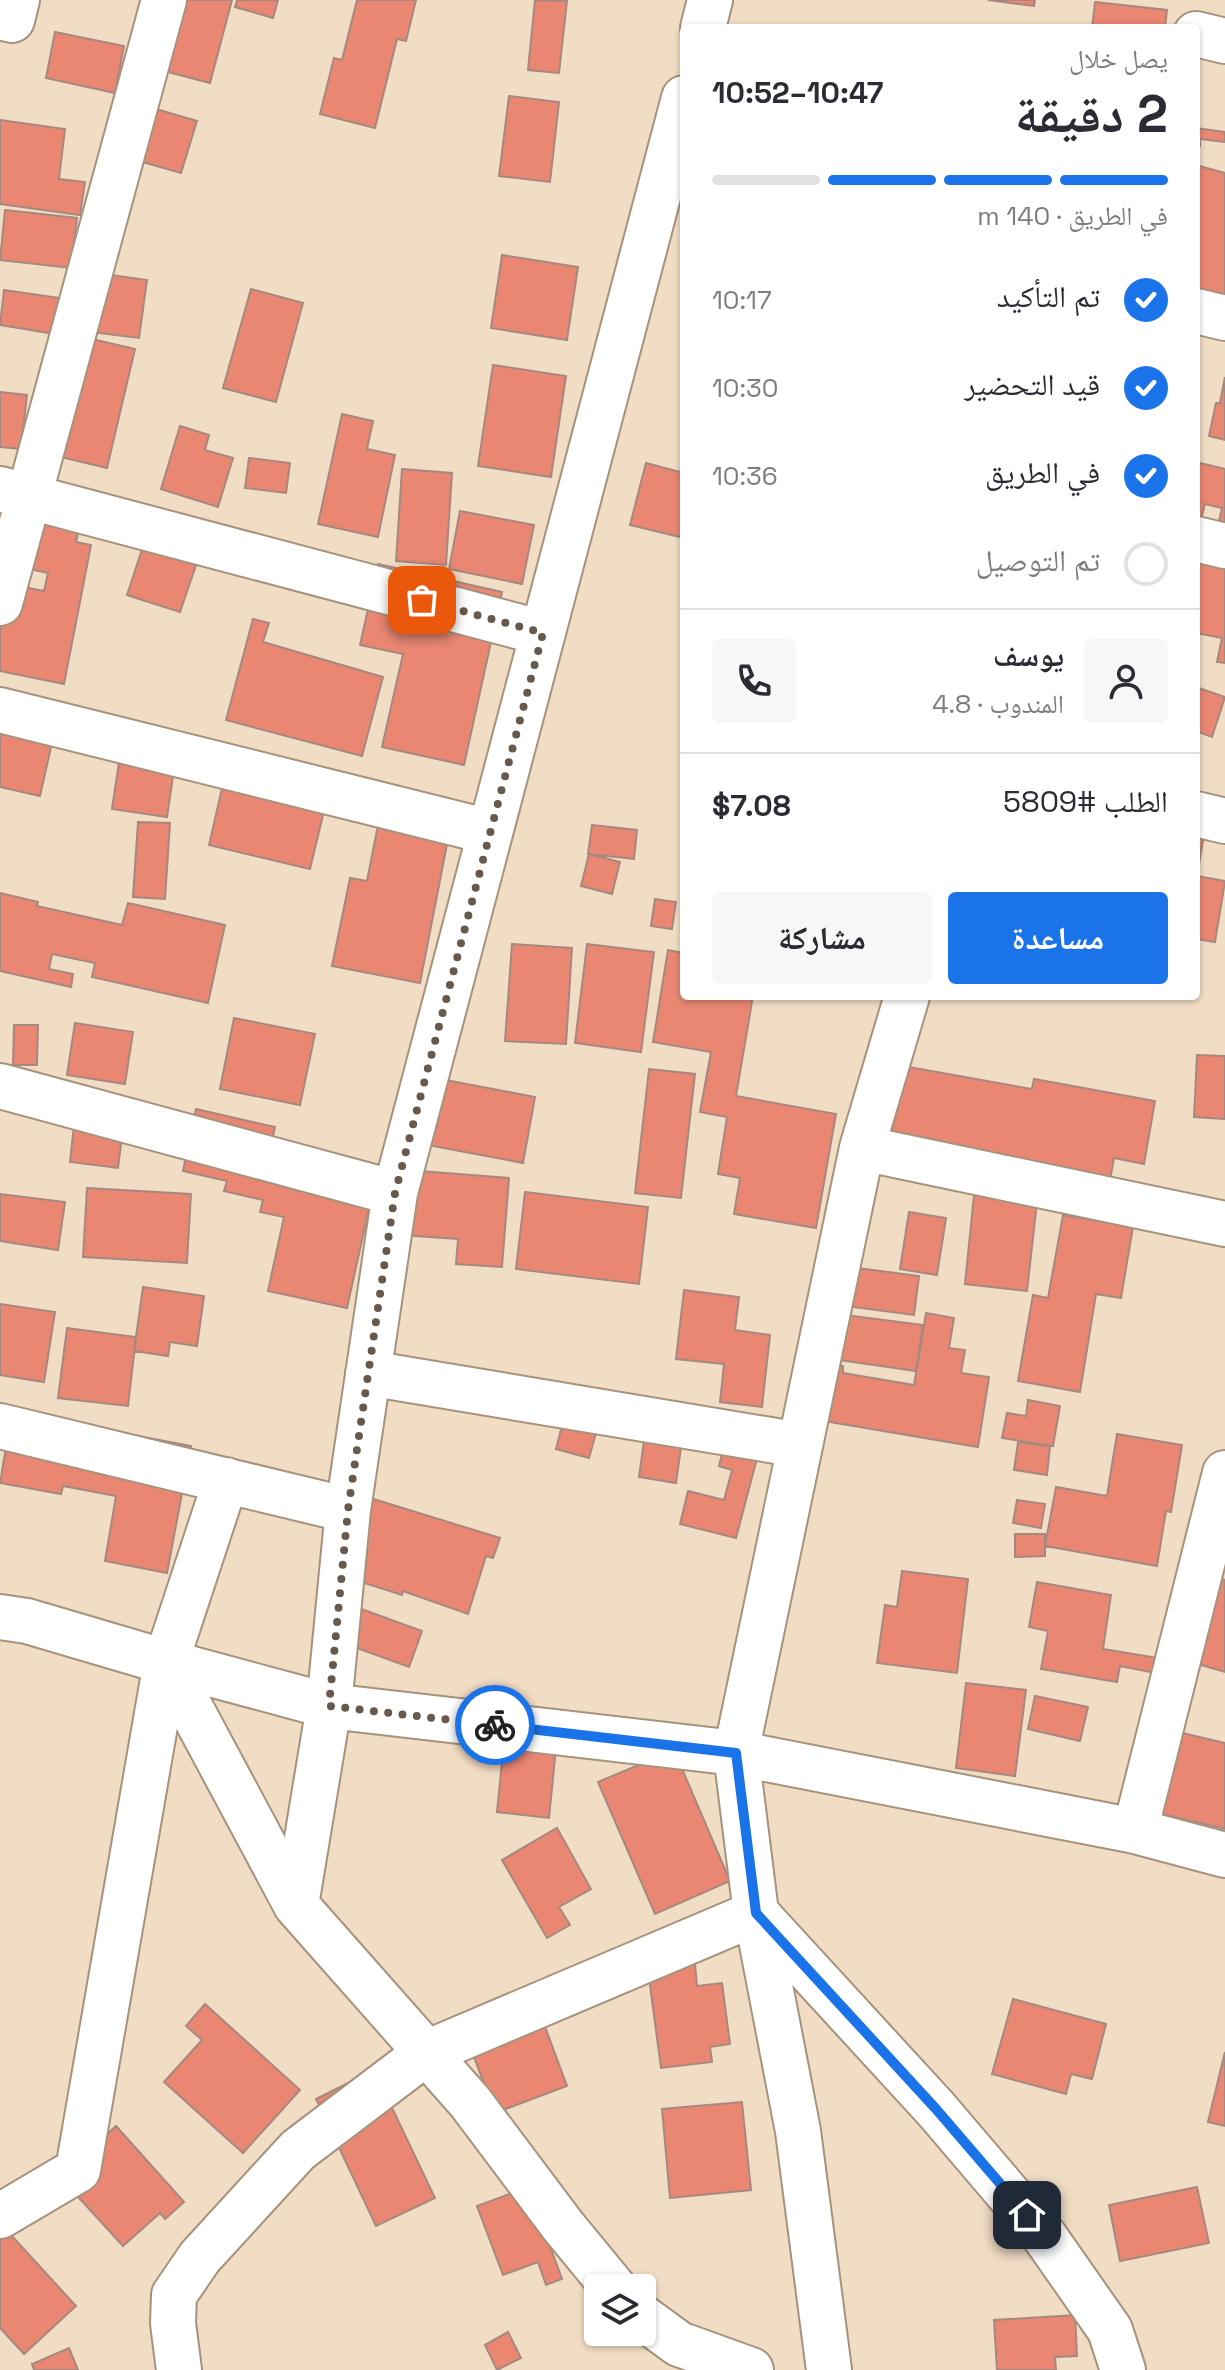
<!DOCTYPE html>
<html lang="ar">
<head>
<meta charset="utf-8">
<style>
	:root { --surface:#fff; --page:#f7f7f7; --text:#2b2b33; --muted:#7c7c81; --line:#e1e1e2; --accent:#1a73e8 }
	body { margin:0; font-family:"Space Grotesk","Noto Naskh Arabic",sans-serif; background:var(--page); color:var(--text); direction:rtl; height:100vh; display:flex; flex-direction:column; font-size:30px; white-space:nowrap }
	* { box-sizing:border-box; margin:0 }
	p { font-size:26px; color:var(--muted) }
	.icon { flex:none; width:44px; height:44px; fill:none; stroke:currentColor; stroke-width:2; stroke-linecap:round; stroke-linejoin:round }
	.map { position:relative; flex:1; overflow:hidden; direction:ltr }
	.panel { position:absolute; left:680px; top:24px; width:520px; height:976px; display:flex; flex-direction:column; background:var(--surface); border-radius:8px; box-shadow:0 2px 6px #0004; direction:rtl }
	.panel>* { flex:none }
	.fabs { position:absolute; left:584px; top:2274px; display:grid; gap:16px }
	.fabs a { display:grid; place-items:center; width:72px; height:72px; border-radius:8px; background:var(--surface); box-shadow:0 2px 6px #0004; font-size:40px }
	.pin { position:absolute; display:grid; place-items:center; width:68px; height:68px; color:#fff; margin:-34px; border-radius:16px; box-shadow:0 4px 12px #0006 }
	.courier { position:absolute; display:grid; place-items:center; width:80px; height:80px; margin:-40px; border:6px solid #1a73e8; border-radius:50%; background:#fff; color:#222; box-shadow:0 2px 10px #0007 }
	.head em { font-style:normal; font-weight:700 }
	.head div { display:flex; flex-direction:column-reverse }
	.head { display:flex; align-items:center; justify-content:space-between; height:136px; padding:0 32px }
	h1 { font-size:52px; font-weight:700; line-height:60px }
	.bar { display:grid; grid-template-columns:repeat(4,1fr); gap:12px 8px; align-content:center; height:96px; padding:0 32px }
	.bar i { height:10px; border-radius:6px; background:var(--line) }
	.bar .current { background:var(--accent) }
	.bar p { grid-column:span 4 }
	.line { display:flex; align-items:center; gap:20px; padding:0 32px; border-top:2px solid var(--line) }
	.line div { flex:1 }
	.round { display:grid; place-items:center; flex:none; width:84px; height:84px; border-radius:8px; background:var(--page) }
	ol { padding:0 32px; list-style:none }
	li { display:flex; align-items:center; gap:24px; height:88px }
	li p { margin-inline-start:auto }
	li .icon { padding:8px; border-radius:50%; background:var(--accent); color:#fff; stroke-width:4 }
	li:last-child { color:var(--muted) }
	li i { width:44px; height:44px; border:4px solid var(--line); border-radius:50% }
	.cta { display:flex; gap:16px; margin-top:auto; padding:16px 32px }
	.cta a { flex:1; height:92px; border-radius:8px; background:var(--accent); color:#fff; font-size:32px; font-weight:700; line-height:92px; text-align:center }
	.cta a+a { background:var(--page); color:var(--text) }
	.map>svg:first-child { display:block }
	.building { fill:#e98773; stroke:#a78881; stroke-width:2 }
	.lines { fill:none; stroke-linecap:round; stroke-linejoin:round }
	.minor-casing { stroke:#a6927d; stroke-width:48 }
	.minor { stroke:#fff; stroke-width:44 }
	.done { stroke:#675a4c; stroke-width:8; stroke-dasharray:0 14.4 }
	.route { stroke:#1a73e8; stroke-width:10 }
</style>
</head>
<body>
<div class="map">
<svg width="1225" height="2370" viewBox="0 0 1225 2370">
	<rect width="100%" height="100%" fill="#f1dcc4"/>
	<path class="building" d="M166 0H232L210 83 149 67Z
		M237 0H278L273 18 235 7Z
		M357 0H416L406 41 397 39 375 128 320 114 334 58 342 60Z
		M535 0 567 1 559 73 528 70Z
		M988 0H1035L1034 6Z
		M1095 2 1167 10 1165 28H1092Z
		M55 32 124 46 115 93 46 78Z
		M509 96 559 102 550 182 499 176Z
		M139 104 197 121 181 173 125 157Z
		M0 120 65 129 59 179 85 182 80 215 0 204Z
		M1196 128 1225 132V142L1200 139V146L1196 145Z
		M1196 165 1225 173V308L1196 300Z
		M5 210 77 218 71 268 0 260Z
		M502 255 578 267 567 340 491 328Z
		M90 272 147 280 139 338 82 331Z
		M251 289 303 303 276 402 223 388Z
		M4 290 60 298 55 334 0 325Z
		M79 336 135 349 107 468 36 451Z
		M493 365 566 376 551 477 478 466Z
		M1225 377V440L1209 436 1216 403H1220Z
		M0 392 27 395 21 449 0 447Z
		M342 414 373 421 367 449 395 455 378 537 318 524Z
		M180 426 209 435 205 450 233 458 218 507 161 489Z
		M249 458 290 463 286 493 245 488Z
		M1196 462 1225 469V536L1216 534 1222 508 1205 504 1199 527 1196 526Z
		M646 463 684 473V521L680 537 630 525Z
		M402 469 452 473 446 565 396 561Z
		M21 479 87 492 76 542 91 545 64 684 0 671V626L8 584 44 591 48 573 5 564Z
		M460 511 534 525 522 584 449 569Z
		M153 516 207 533 180 612 127 595Z
		M1196 562 1225 567V663L1217 662 1222 638 1196 633Z
		M378 564 502 592 464 765 382 747 403 654 360 645Z
		M253 619 269 623 263 642 383 677 362 756 226 720Z
		M1196 687 1225 697 1212 737 1196 731Z
		M0 704 58 716 40 796 0 787Z
		M124 729 179 736 167 817 112 809Z
		M228 762 330 786 310 869 209 845Z
		M385 789 455 803 420 983 332 966 350 878 367 881Z
		M138 822 170 823 165 899 133 897Z
		M592 825 637 830 634 859 588 854Z
		M1196 833 1204 835 1197 876 1225 881 1215 942 1196 939Z
		M589 854 620 862 612 894 581 886Z
		M0 893 38 902 37 906 122 925 128 903 225 925 208 1003 92 977 95 963 52 954 49 969 73 974 71 987 0 971Z
		M655 899 676 902 672 929 651 926Z
		M512 944 572 948 566 1044 505 1041Z
		M587 944 654 952 641 1052 575 1043Z
		M668 950 684 953V996H753L736 1096 836 1114 816 1228 734 1214 740 1178 718 1174 727 1117 700 1112 711 1052 653 1042Z
		M234 1018 315 1034 300 1105 220 1089Z
		M75 1023 133 1032 125 1084 67 1075Z
		M14 1025H38L37 1065H13Z
		M1197 1055 1225 1056V1119L1194 1117Z
		M892 1064 1032 1089 1034 1079 1155 1101 1144 1164 1114 1158 1108 1191 877 1148Z
		M649 1069 695 1074 681 1198 635 1193Z
		M430 1077 535 1097 523 1163 417 1143Z
		M77 1098 126 1104 118 1168 70 1162Z
		M196 1109 275 1127 271 1145 378 1168 347 1308 268 1291 284 1217 260 1212 263 1200 224 1191 227 1181 183 1171Z
		M407 1170 509 1178 502 1267 456 1264 458 1239 402 1235Z
		M87 1188 191 1194 187 1263 83 1257Z
		M525 1192 648 1207 639 1284 516 1269Z
		M0 1194 65 1202 58 1250 0 1241Z
		M974 1195 1037 1202 1027 1291 965 1284Z
		M909 1212 946 1218 937 1275 900 1269Z
		M1063 1215 1133 1227 1121 1298 1096 1294 1080 1392 1018 1381 1033 1295 1048 1298Z
		M850 1267 919 1276 914 1315 845 1306Z
		M143 1287 204 1296 197 1346 170 1342 168 1356 134 1351Z
		M684 1290 739 1297 735 1330 770 1335 762 1407 720 1402 724 1364 676 1359Z
		M0 1304 55 1312 44 1382 0 1375Z
		M926 1313 954 1318 949 1348 965 1350 961 1373 989 1377 978 1447 806 1418 816 1362 843 1366V1373L914 1385Z
		M838 1314 923 1325 916 1371 832 1359Z
		M67 1328 136 1337 128 1406 58 1398Z
		M1028 1400 1060 1406 1053 1446 1002 1438 1007 1413 1026 1416Z
		M566 1410 600 1419 589 1458 556 1449Z
		M12 1412 191 1446 167 1573 105 1561 116 1496 63 1486 61 1494 0 1483Z
		M645 1434 682 1440 676 1483 639 1477Z
		M1117 1434 1182 1445 1171 1512 1166 1511 1157 1566 1045 1546 1056 1487 1107 1496Z
		M725 1442 759 1451 736 1538 680 1524 688 1491 724 1500 732 1470 719 1466Z
		M1018 1442 1050 1446 1047 1475 1014 1470Z
		M367 1497 500 1538 493 1558 486 1556 468 1614 403 1591 402 1595 343 1576Z
		M1017 1500 1045 1504 1041 1528 1013 1523Z
		M1015 1534H1045V1556L1015 1557Z
		M902 1571 968 1579 957 1673 877 1663 885 1605 897 1607Z
		M1216 1577 1225 1580V1672L1191 1662Z
		M1037 1582 1111 1595 1103 1649 1158 1658 1156 1673 1120 1666 1117 1682 1041 1669 1048 1631 1029 1627Z
		M345 1603 422 1631 409 1667 332 1639Z
		M966 1683 1026 1690 1015 1776 956 1768Z
		M1035 1696 1088 1707 1080 1741 1028 1729Z
		M1153 1726 1225 1743V1829L1133 1807Z
		M504 1742 556 1748 549 1818 497 1812Z
		M674 1750 730 1881 655 1914 598 1782Z
		M557 1828 591 1889 559 1907 570 1925 547 1938 502 1860Z
		M695 1964 697 1986 722 1983 730 2044 710 2047 712 2062 661 2068 648 1970Z
		M531 1989 567 2086 495 2113 459 2017Z
		M1013 1999 1106 2024 1092 2079 1071 2074 1066 2094 992 2074Z
		M205 2004 300 2090 243 2153 164 2082 202 2040 186 2026Z
		M1225 2052V2126L1208 2122Z
		M374 2070 435 2198 376 2226 316 2099Z
		M742 2102 751 2190 670 2198 662 2109Z
		M116 2126 184 2202 165 2219 160 2213 123 2246 60 2177Z
		M528 2187 562 2279 546 2285 538 2262 503 2275 477 2206Z
		M1197 2187 1209 2243 1120 2261 1109 2205Z
		M0 2223 76 2306 24 2354 0 2328Z
		M1075 2315 1077 2356 1055 2357 1056 2370H997L994 2320Z
		M508 2332 521 2358 497 2370 485 2345Z
		M69 2348 78 2370H34L32 2364Z"/>
	<g class="lines">
		<g class="minor-casing">
			<path id="minor" d="M0 17 12 20 17 0
				M703 28 710 0
				M1196 34 1225 41
				M684 98 395 1193 348 1510 329 1706 736 1753 1135 1831 1225 1855
				M1196 311 1225 318
				M0 489 543 633
				M1196 539 1225 546
				M0 603 164 0
				M0 710 490 832
				M1196 814 1225 821
				M0 1086 395 1193
				M862 1148 1225 1224
				M368 1373 800 1445
				M0 1426 348 1510
				M0 1617 27 1621 166 1662 296 1905
				M166 1662 329 1706 296 1905 470 2102 563 2226 614 2288
				M1135 1831 1225 1473
				M0 2216 78 2170 166 1662 226 1480
				M642 2317 679 2344 751 2370
				M179 2370 173 2323 174 2295 200 2257 298 2150 426 2053 756 1913 936 2109 1045 2237 1110 2330 1123 2370
				M829 2370 798 2131 756 1913 736 1753 862 1148 907 996"/>
		</g>
		<use href="#minor" class="minor"/>
	</g>
	<g class="lines">
		<path class="done" d="M422 600 543 633 395 1193 348 1510 329 1706 495 1725"/>
		<path class="route" d="M495 1725 736 1753 756 1913 936 2109 1027 2215"/>
	</g>
</svg>
<div class="fabs">
<a><svg class="icon" aria-label="layers" viewBox="0 0 24 24"><path d="M12 4l9 5-9 5-9-5zM3 14l9 5 9-5"/></svg></a>
</div>
<div class="pin" style="left:422px;top:600px;background:#ea580c"><svg class="icon" aria-label="bag" viewBox="0 0 24 24"><path d="M5 8h14l-1 12H6zM9 8a3 3 0 0 1 6 0"/></svg></div>
<div class="pin" style="left:1027px;top:2215px;background:#1f2937"><svg class="icon" aria-label="home" viewBox="0 0 24 24"><path d="M3 11l9-7 9 7M6 9v11h12V9"/></svg></div>
<div class="courier" style="left:495px;top:1725px"><svg class="icon" aria-label="bike" viewBox="0 0 24 24"><circle cx="6" cy="16" r="4"/><circle cx="18" cy="16" r="4"/><path d="M6 16l4-8h5l3 8M10 8l3 8H6M13 5h3"/></svg></div>
<section class="panel">
<div class="head"><div><h1>2 دقيقة</h1><p>يصل خلال</p></div><em>10:47–10:52</em></div>
<div class="bar"><i class="current"></i><i class="current"></i><i class="current"></i><i></i><p>في الطريق · 140 m</p></div>
<ol>
<li><svg class="icon" aria-label="check" viewBox="0 0 24 24"><path d="M5 12l5 5 9-10"/></svg>تم التأكيد<p>10:17</p></li>
<li><svg class="icon" aria-label="check" viewBox="0 0 24 24"><path d="M5 12l5 5 9-10"/></svg>قيد التحضير<p>10:30</p></li>
<li><svg class="icon" aria-label="check" viewBox="0 0 24 24"><path d="M5 12l5 5 9-10"/></svg>في الطريق<p>10:36</p></li>
<li><i></i>تم التوصيل</li>
</ol>
<div class="line" style="height:144px"><a class="round"><svg class="icon" aria-label="person" viewBox="0 0 24 24"><circle cx="12" cy="8" r="4"/><path d="M4 21q1-7 8-7t8 7"/></svg></a><div><b>يوسف</b><p>المندوب · 4.8</p></div><a class="round"><svg class="icon" aria-label="phone" viewBox="0 0 24 24"><path d="M5 4h4l2 5-3 2q2 4 5 5l2-3 5 2v4C11 20 4 13 5 4z"/></svg></a></div>
<div class="line" style="height:104px"><div>الطلب #5809</div><b>$7.08</b></div>
<div class="cta"><a>مساعدة</a><a>مشاركة</a></div>
</section>
</div>
</body>
</html>
